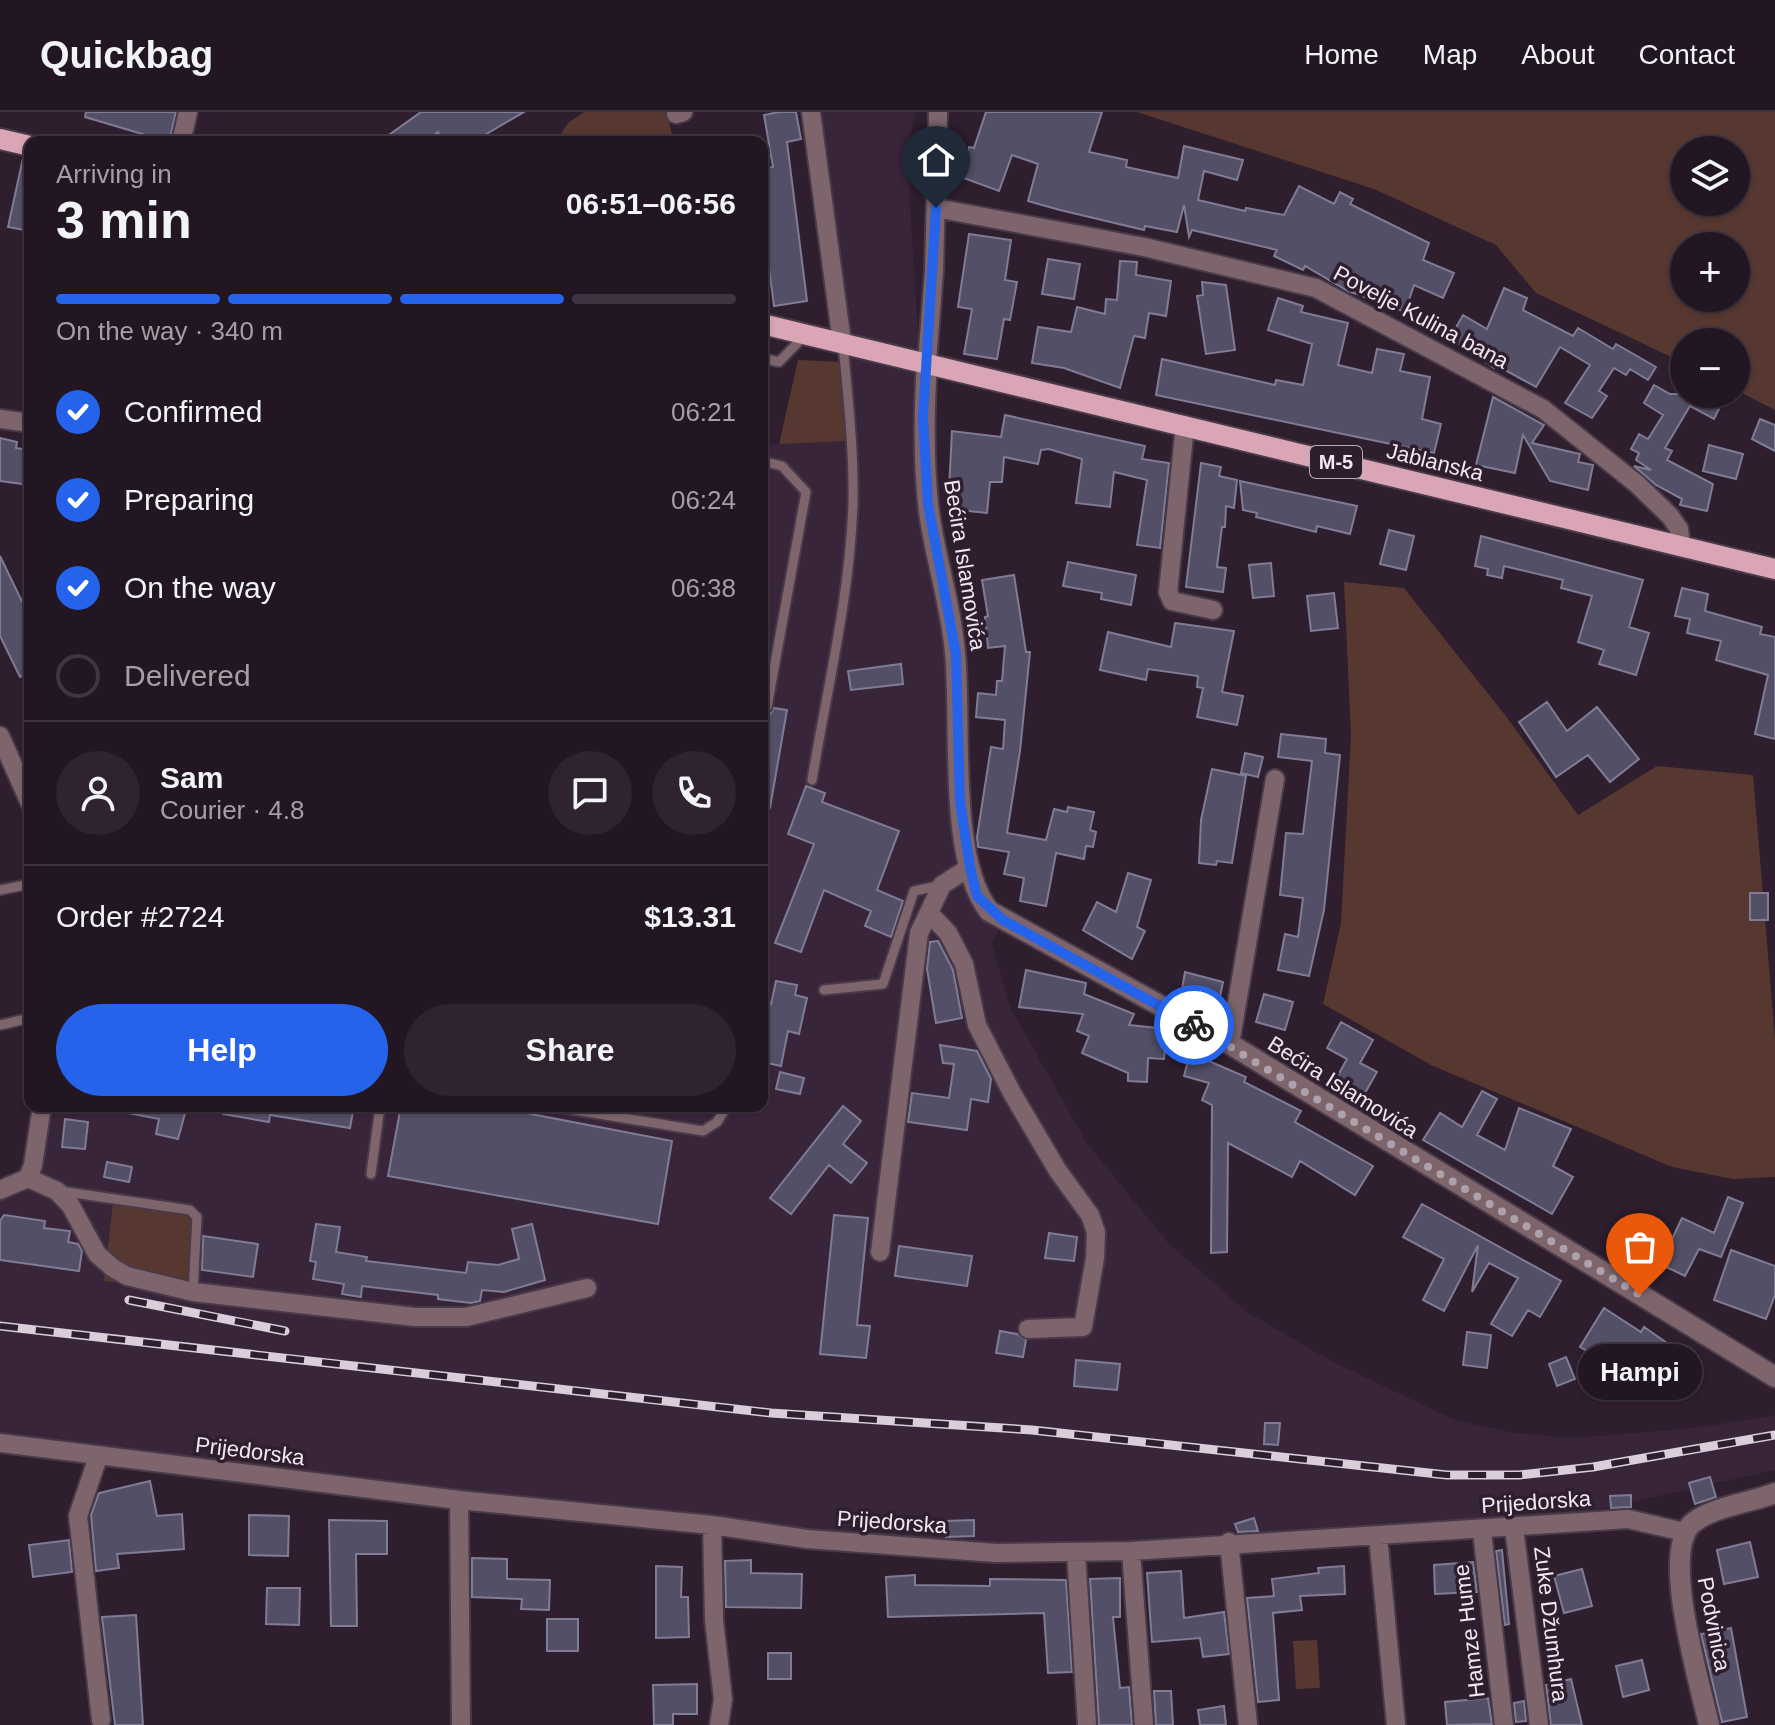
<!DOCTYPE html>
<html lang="en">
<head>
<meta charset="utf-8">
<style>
	:root { --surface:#221622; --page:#2e232f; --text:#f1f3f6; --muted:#a29fa5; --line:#3f3540; --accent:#2563eb }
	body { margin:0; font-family:Helvetica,sans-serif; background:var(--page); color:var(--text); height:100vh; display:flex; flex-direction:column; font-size:30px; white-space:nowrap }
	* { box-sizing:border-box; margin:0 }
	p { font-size:26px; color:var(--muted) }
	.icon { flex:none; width:44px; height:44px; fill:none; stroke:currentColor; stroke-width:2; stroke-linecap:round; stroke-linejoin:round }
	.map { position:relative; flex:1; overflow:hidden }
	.side { position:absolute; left:24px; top:24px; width:744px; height:976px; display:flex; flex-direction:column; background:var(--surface); border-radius:16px; box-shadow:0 2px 6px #0004,0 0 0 2px var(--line) }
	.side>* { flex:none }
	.controls { position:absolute; left:1670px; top:24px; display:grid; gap:16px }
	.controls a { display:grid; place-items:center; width:80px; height:80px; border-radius:50%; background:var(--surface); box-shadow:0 2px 6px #0004,0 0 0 2px var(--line); font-size:40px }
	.pin { position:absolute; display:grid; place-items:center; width:68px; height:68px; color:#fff; margin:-82px -34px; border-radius:50% 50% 50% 0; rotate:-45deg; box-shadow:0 0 8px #0007 }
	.pin .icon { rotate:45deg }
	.courier { position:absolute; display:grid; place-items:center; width:80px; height:80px; margin:-40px; border:6px solid #2563eb; border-radius:50%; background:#fff; color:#222; box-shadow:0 2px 10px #0007 }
	.bubble { position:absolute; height:56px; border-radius:28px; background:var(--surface); box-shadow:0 2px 6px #0004,0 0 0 2px var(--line); font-size:26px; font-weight:700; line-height:56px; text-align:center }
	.headline em { font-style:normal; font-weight:700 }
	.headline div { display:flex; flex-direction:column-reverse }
	.headline { display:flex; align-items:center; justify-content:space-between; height:136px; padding:0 32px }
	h1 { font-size:52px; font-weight:700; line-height:60px }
	.bar { display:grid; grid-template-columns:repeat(4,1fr); gap:12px 8px; align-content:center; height:96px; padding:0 32px }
	.bar i { height:10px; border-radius:6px; background:var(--line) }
	.bar .on { background:var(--accent) }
	.bar p { grid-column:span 4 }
	.line { display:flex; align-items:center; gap:20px; padding:0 32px; border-top:2px solid var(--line) }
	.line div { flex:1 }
	.round { display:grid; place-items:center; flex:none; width:84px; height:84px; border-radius:42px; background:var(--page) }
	ol { padding:0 32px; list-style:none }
	li { display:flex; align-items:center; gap:24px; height:88px }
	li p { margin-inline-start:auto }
	li .icon { padding:8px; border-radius:50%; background:var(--accent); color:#fff; stroke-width:4 }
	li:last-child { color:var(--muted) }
	li i { width:44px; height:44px; border:4px solid var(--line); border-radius:50% }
	.button { display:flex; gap:16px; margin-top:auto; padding:16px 32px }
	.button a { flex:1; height:92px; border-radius:48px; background:var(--accent); color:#fff; font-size:32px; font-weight:700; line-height:92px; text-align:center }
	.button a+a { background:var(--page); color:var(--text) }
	header { display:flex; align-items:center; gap:48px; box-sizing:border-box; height:112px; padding:0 40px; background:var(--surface); border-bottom:2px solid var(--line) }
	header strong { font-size:38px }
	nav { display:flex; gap:44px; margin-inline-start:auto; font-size:28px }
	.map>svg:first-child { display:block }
	.built { fill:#39253a }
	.green { fill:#573830; fill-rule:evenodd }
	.building { fill:#534f66; stroke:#7f7c95; stroke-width:2 }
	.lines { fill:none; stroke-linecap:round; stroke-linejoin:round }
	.service-casing { stroke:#493a4a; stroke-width:13 }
	.minor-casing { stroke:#493a4a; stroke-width:22 }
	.tertiary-casing { stroke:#493a4a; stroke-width:24 }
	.primary-casing { stroke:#493a4a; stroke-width:24 }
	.service { stroke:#7e656c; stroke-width:9 }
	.minor { stroke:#7e656c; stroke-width:18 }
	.tertiary { stroke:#7e656c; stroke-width:20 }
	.primary { stroke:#daa5b4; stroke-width:20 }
	.rail-casing { stroke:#d9ceda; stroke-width:9 }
	.rail { stroke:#2e1e2e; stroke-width:6; stroke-dasharray:18; stroke-linecap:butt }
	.done { stroke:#ada1ae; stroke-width:8; stroke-dasharray:0 14.4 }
	.route { stroke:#2563eb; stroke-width:10 }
	.labels { text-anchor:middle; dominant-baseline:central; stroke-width:7; stroke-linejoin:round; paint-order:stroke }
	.shield { fill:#2e1e2e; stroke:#b7abb8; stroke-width:2 }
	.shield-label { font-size:20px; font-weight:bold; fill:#f2e8f3 }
	.street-label { font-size:22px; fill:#f2e8f3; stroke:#2e1e2e }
</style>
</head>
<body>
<header>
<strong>Quickbag</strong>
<nav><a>Home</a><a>Map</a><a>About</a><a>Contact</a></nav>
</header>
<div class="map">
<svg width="1775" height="1613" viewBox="0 0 1775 1613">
	<rect width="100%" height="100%" fill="#2e1e2e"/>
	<path class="built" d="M811 0H915L907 43 923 305 970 755 1003 808 992 832 1009 893 1086 1030 1168 1131 1247 1200 1333 1250 1455 1308 1514 1321 1572 1326 1695 1316 1775 1303V1358L1514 1416 1296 1427 909 1435 0 1331V1078L28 1066 42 994H762V332L850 329Z"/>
	<path class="green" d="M584 0H666L674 30H556L568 11Z
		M1137 0H1775V298L1736 278V230H1684V251L1536 181 1496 133 1374 77ZM1684 38H1736V90H1684ZM1684 134H1736V186H1684Z
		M798 248 844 250 850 329 779 332Z
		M1344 470 1404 476 1505 603 1578 703 1657 654 1753 663 1775 927V1065L1733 1067 1672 1055 1431 953 1323 892 1341 811 1351 623Z
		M114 1084 190 1098 197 1105 193 1180 104 1169Z
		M1317 1528 1320 1576 1296 1577 1293 1529Z"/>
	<path class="building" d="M86 0H176L169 30 85 5Z
		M421 0H524L483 24 487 30H444L438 20 425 30H379Z
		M779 0H796L801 27 787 30 807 189 774 194 762 102V57L773 55 764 3Z
		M986 0H1102L1089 40 1127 48 1126 55 1178 66 1184 34 1243 48 1237 68 1204 59 1198 88 1245 99 1246 96 1284 103 1299 74 1334 92 1340 80 1353 87 1350 92 1429 131 1423 148 1454 161 1443 186 1414 173 1405 200 1348 179 1305 154 1303 158 1274 144 1277 138 1192 118 1189 125 1184 93 1177 120 1145 114 1144 118 1060 98 1028 89 1038 52 1012 43 999 79 958 64 969 35 974 36Z
		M23 46 30 47V119L8 115Z
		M969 122 1011 128 1005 168 1017 170 1010 208 1004 207 997 247 964 242 972 197 958 195Z
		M1048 147 1080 152 1074 187 1042 182Z
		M1120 149 1137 150 1136 163 1171 169 1166 204 1149 201 1145 226 1134 224 1120 276 1064 256 1032 251 1038 215 1071 220 1077 195 1105 202 1106 187 1117 188Z
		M1202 170 1226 173 1235 238 1206 242 1197 184 1203 183Z
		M1504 176 1527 186 1523 198 1573 224 1578 216 1613 237 1616 232 1656 255 1648 268 1630 257 1626 263 1614 256 1599 279 1607 284 1592 306 1565 291 1590 253 1560 235 1536 275 1496 253 1494 256 1450 226 1463 203 1487 217Z
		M1278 186 1303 194 1301 200 1348 211 1338 253 1372 261 1377 237 1404 242 1400 259 1430 265 1422 307 1441 312 1434 341 1156 283 1162 247 1275 273 1276 268 1303 273 1312 232 1268 218Z
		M1654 273 1670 282H1710L1723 289 1714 307 1690 294 1665 336 1672 339 1667 348 1713 372 1707 399 1680 393 1682 387 1656 373 1634 354 1651 358 1636 348 1639 341 1631 337 1639 322 1648 327 1663 303 1644 291Z
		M1493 285 1544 313 1532 331 1580 342 1578 350 1593 353 1588 378 1550 369 1523 323 1515 361 1476 353Z
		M1005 303 1145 334 1142 347 1169 351 1160 436 1137 433 1147 368 1114 360 1110 395 1076 391 1082 347 1049 337 1041 338 1038 352 1004 345 1002 370H990L987 401 948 397 952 319 1001 325Z
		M1760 307 1775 313V339L1752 327Z
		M0 326 17 330 16 336 30 338V373L0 369Z
		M1709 333 1743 342 1736 367 1703 359Z
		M1201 351 1221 355 1219 364 1237 368 1234 396 1226 394 1225 415H1222L1217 455 1226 456 1223 480 1186 475Z
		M1240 369 1357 394 1350 422 1317 414 1316 420 1256 405 1257 401 1243 398Z
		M1389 418 1414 424 1406 458 1380 452Z
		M1481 424 1643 468 1629 515 1649 521 1636 563 1599 552 1604 538 1578 530 1592 484 1561 476 1563 468 1504 454 1502 466 1487 463 1488 457 1475 454Z
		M0 444 30 506V560L20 565 0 524Z
		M1068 450 1136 463 1131 493 1101 487 1102 481 1063 474Z
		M1271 451 1274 484 1253 486 1249 453Z
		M1014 463 1026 540H1030L1020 639 1007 721 1046 728 1054 697 1067 700 1068 695 1094 700 1090 718 1096 720 1093 735 1086 734 1084 747 1056 741 1046 794 1020 789 1024 766 1004 762 1009 740 978 735 977 725 991 635 1003 637 1005 608 976 605 978 581 996 583 997 569H1002L1005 534 988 536 985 505 988 504 982 468Z
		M1682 476 1708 482 1705 499 1762 515 1760 522 1775 525V627L1755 622 1768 563 1716 548 1721 529 1687 521 1690 507 1675 504Z
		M1334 481 1338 516 1311 519 1307 484Z
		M1175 511 1234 519 1222 580 1243 584 1237 613 1197 605 1203 576 1197 575 1198 564 1148 557 1146 568 1100 558 1108 520 1171 535Z
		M901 552 903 572 851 578 848 559Z
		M1547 590 1567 619 1597 595 1639 647 1610 670 1588 643 1556 665 1519 610Z
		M774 596 787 598 770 696 762 695V600L770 602Z
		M1281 622 1326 627 1325 641 1340 643 1324 798 1309 864 1278 858 1285 822 1298 825 1303 786 1280 783 1286 721 1303 722 1312 649 1278 645Z
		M1245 641 1263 645 1258 665 1241 661Z
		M1212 657 1246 664 1232 751 1217 749 1216 753 1199 751 1201 708Z
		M806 674 825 681 822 690 899 719 877 778 903 789 891 825 865 814 871 799 824 778 801 840 775 831 814 732 788 722Z
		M1128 761 1151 768 1137 815 1145 819 1132 847 1083 818 1097 790 1116 800Z
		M1750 781H1768V808H1750Z
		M938 829 953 858 962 906 936 911 927 857 930 830Z
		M1026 858 1086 871 1084 882 1134 902 1129 913 1167 917 1164 947 1148 946 1147 970 1128 969V961L1082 941 1089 924 1077 919 1083 902 1019 895Z
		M1185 860 1223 870 1219 890 1181 883Z
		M776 869 797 873 795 883 807 886 799 922 788 919 781 954 762 950 766 915 762 914V890L771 892Z
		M1264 882 1293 890 1285 918 1256 910Z
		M1341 910 1373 928 1360 951 1377 960 1360 990 1332 974 1347 947 1327 936Z
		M940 933 977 939 991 967 988 990 971 987 967 1018 908 1010 912 981 949 986 954 952 943 951Z
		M1190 941 1246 965 1244 970 1301 999 1295 1010 1373 1054 1355 1083 1300 1049 1292 1065 1228 1031 1227 1140 1211 1141 1212 993 1202 988 1209 971 1184 964Z
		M780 960 804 966 800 982 776 977Z
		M1482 979 1497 987 1477 1023 1505 1038 1519 996 1571 1017 1553 1054 1573 1065 1552 1102 1423 1028 1440 1001 1462 1015Z
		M129 994H187L178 1027 156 1022 159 1007 128 1001Z
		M224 994H354L350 1016 270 1003 269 1010 223 1002Z
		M401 994H489L672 1029 658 1112 388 1064Z
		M843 994 861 1009 843 1032 867 1051 851 1071 829 1053 791 1102 770 1086Z
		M65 1007 88 1010 85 1037 62 1035Z
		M107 1050 132 1055 129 1070 104 1065Z
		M1728 1085 1743 1091 1721 1145 1699 1137 1685 1164 1660 1152 1682 1106 1714 1121Z
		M1422 1092 1561 1169 1540 1205 1528 1198 1512 1224 1491 1212 1518 1166 1489 1151 1472 1180 1478 1133 1444 1199 1423 1188 1444 1147 1403 1125Z
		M4 1103 45 1109 44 1116 70 1119 68 1130 78 1132 82 1139 79 1159 0 1148V1109Z
		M834 1103 868 1106 857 1213 870 1214 866 1246 820 1242Z
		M316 1112 340 1115 336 1140 367 1145 366 1149 466 1161 468 1150 498 1153 519 1147 512 1117 532 1112 545 1168 504 1180 482 1178 480 1189 471 1191 438 1187V1183L362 1174 361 1185 342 1182 344 1172 313 1167 316 1150 310 1149Z
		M1049 1121 1077 1125 1074 1149 1045 1146Z
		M203 1124 258 1132 253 1165 202 1158Z
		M899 1134 972 1144 967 1174 895 1164Z
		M1731 1138 1775 1154V1183L1766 1207 1714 1188Z
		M1604 1196 1641 1220 1644 1215 1674 1236 1648 1273 1613 1248 1610 1253 1580 1235Z
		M1000 1219 1017 1222 1026 1228 1023 1245 996 1241Z
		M1467 1220 1491 1223 1487 1256 1463 1253Z
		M1566 1245 1575 1267 1557 1274 1549 1252Z
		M1076 1248 1120 1252 1117 1278 1074 1274Z
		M1265 1311H1280L1278 1333 1264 1332Z
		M1710 1365 1716 1385 1695 1392 1689 1371Z
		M150 1369 157 1404 182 1402 184 1437 117 1442 119 1456 96 1459 91 1403 99 1381Z
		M1631 1383V1395L1611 1396 1610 1384Z
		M249 1403 289 1404 288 1444 249 1443Z
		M1254 1406 1258 1419 1238 1420 1235 1412Z
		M329 1408 387 1409V1442H356L357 1514H331Z
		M974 1408V1424L946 1425 945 1409Z
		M69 1428 72 1460 33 1465 29 1433Z
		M1750 1430 1758 1465 1724 1472 1717 1438Z
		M1502 1438 1509 1512 1505 1513 1496 1439Z
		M472 1446 507 1447V1467L550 1468 549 1498 521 1497 522 1487 472 1485Z
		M751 1448V1461L802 1462 801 1496 726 1495 725 1449Z
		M1473 1450 1477 1480 1435 1482 1434 1453Z
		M656 1454 682 1455 681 1485H688L689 1525 656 1526Z
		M1344 1454 1345 1482 1300 1484 1302 1498 1273 1501 1279 1588 1258 1590 1247 1486 1274 1484 1272 1467 1319 1461 1318 1456Z
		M1582 1457 1592 1494 1564 1501 1554 1464Z
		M1181 1459 1184 1506 1224 1500 1229 1542 1203 1545 1200 1526 1152 1530 1147 1461Z
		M915 1463V1473L990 1474V1467L1066 1468 1072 1560 1048 1561 1044 1501 888 1505 886 1465Z
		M1120 1466V1505H1113L1120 1576 1129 1575 1132 1613H1099L1090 1467Z
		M267 1476H300L299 1513 266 1512Z
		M136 1503 143 1613H115L102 1505Z
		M547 1507H578V1539H547Z
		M1731 1516 1747 1605 1722 1610 1701 1522Z
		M768 1541H791V1567H768Z
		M1642 1548 1649 1578 1623 1585 1616 1554Z
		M1571 1567 1582 1613H1551L1546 1573Z
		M697 1572V1602H673V1613H654L653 1573Z
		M1154 1579H1171L1173 1613H1156Z
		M1488 1586 1492 1612 1447 1613 1445 1590Z
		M1524 1589 1526 1609 1516 1610 1514 1591Z
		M1224 1594 1226 1613H1200L1198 1598Z"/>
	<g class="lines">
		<g class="service-casing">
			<path id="service" d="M762 246 779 250 806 222
				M762 349 782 354 806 380 767 595
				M812 668C827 577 850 484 853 391 854 339 848 286 843 233
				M0 778 30 772
				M824 878 883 872 914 779 942 773
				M0 913 30 906
				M550 994 703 1019 717 1010 727 994
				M371 1062 380 994
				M60 1079 190 1098 197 1105 193 1180"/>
		</g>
		<g class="minor-casing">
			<path id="minor" d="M811 0 842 230
				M676 2 683 0
				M181 30 188 0
				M936 96 1144 135 1316 176 1543 297 1637 372 1670 404 1679 417 1681 435
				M927 250 934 160 938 0
				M0 307 30 311
				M1185 313 1168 480 1172 489 1213 498
				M0 624 30 691
				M931 803 948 821 964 852 977 913 1012 981 1058 1059 1090 1103 1096 1120 1095 1146 1083 1215 1028 1217
				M1230 932 1275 667
				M28 1066 57 1079 71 1094 97 1142 113 1156 127 1164 193 1180 415 1205H466L587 1176
				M28 1066 33 1053 42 994
				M0 1078 28 1066
				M880 1140 919 821 942 773 970 755
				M0 1331 459 1388 712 1413 807 1427 996 1441 1131 1439 1628 1407 1684 1420
				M98 1345 78 1404 101 1608
				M459 1388 461 1613
				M712 1413 714 1508 723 1587 719 1613
				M1514 1416 1539 1613
				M1482 1419 1504 1613
				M1378 1424 1396 1613
				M1229 1430 1248 1613
				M1131 1439 1144 1613
				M1076 1441 1087 1613"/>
		</g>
		<g class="tertiary-casing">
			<path id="tertiary" d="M927 250C924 297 923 343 928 391 933 441 951 490 955 541 962 609 947 745 989 799L1230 932 1775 1265
				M1709 1613C1701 1574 1658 1436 1694 1410 1715 1394 1750 1391 1775 1381"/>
		</g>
		<g class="primary-casing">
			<path id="primary" d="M0 27 30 34
				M762 212 1775 457"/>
		</g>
		<use href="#service" class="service"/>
		<use href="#minor" class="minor"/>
		<use href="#tertiary" class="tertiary"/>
		<use href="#primary" class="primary"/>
		<g class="rail-casing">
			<path id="rail" d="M129 1188 285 1219
				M0 1214 771 1301 1032 1318 1447 1363H1519L1593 1355 1775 1323"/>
		</g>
		<use href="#rail" class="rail"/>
	</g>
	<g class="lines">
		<path class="done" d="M1194 913 1640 1183"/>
		<path class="route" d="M936 96 923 305 928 392 956 542 960 690 970 755 977 784 1003 808 1194 913"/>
	</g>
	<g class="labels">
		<rect class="shield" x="1310" y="334" width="52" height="32" rx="6"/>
		<g class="shield-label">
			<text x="1336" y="350">M-5</text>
		</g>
		<g class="street-label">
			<text transform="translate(1421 205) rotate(28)">Povelje Kulina bana</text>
			<text transform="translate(1435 350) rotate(14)">Jablanska</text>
			<text transform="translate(965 453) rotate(81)">Bećira Islamovića</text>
			<text transform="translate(1343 975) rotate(32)">Bećira Islamovića</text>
			<text transform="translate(250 1339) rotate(7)">Prijedorska</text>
			<text transform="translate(1536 1390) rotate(-4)">Prijedorska</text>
			<text transform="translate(892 1410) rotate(4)">Prijedorska</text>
			<text transform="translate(1551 1512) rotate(83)">Zuke Džumhura</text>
			<text transform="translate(1714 1512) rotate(79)">Podvinica</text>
			<text transform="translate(1469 1519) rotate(-97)">Hamze Hume</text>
		</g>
	</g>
</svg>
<div class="controls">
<a><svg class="icon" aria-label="layers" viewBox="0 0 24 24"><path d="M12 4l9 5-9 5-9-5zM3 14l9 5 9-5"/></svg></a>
<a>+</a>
<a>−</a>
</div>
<div class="pin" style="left:1640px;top:1183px;background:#ea580c"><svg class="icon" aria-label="bag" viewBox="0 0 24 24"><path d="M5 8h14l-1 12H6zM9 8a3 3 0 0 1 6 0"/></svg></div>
<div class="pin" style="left:936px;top:96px;background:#1f2937"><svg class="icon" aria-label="home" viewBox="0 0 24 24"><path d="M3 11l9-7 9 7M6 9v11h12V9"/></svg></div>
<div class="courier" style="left:1194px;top:913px"><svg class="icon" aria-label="bike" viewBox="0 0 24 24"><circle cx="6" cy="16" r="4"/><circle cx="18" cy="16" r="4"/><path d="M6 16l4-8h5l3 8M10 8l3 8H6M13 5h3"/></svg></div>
<div class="bubble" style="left:1578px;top:1232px;width:124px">Hampi</div>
<section class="side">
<div class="headline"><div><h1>3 min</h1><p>Arriving in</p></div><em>06:51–06:56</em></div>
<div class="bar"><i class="on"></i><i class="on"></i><i class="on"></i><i></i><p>On the way · 340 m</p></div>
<ol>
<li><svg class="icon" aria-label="check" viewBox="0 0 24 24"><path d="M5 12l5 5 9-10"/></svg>Confirmed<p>06:21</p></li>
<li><svg class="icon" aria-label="check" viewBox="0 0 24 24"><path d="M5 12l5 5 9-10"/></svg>Preparing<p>06:24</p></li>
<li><svg class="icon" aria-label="check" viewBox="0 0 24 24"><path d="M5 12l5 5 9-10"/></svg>On the way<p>06:38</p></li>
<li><i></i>Delivered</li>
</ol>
<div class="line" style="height:144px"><a class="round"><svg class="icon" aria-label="person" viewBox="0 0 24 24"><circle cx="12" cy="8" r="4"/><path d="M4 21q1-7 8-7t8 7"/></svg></a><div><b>Sam</b><p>Courier · 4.8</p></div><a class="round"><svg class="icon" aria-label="chat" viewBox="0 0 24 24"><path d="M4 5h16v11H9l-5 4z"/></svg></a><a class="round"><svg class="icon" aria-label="phone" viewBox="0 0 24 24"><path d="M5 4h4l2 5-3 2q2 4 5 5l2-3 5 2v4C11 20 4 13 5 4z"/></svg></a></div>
<div class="line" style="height:104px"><div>Order #2724</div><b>$13.31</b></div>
<div class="button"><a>Help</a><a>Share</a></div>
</section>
</div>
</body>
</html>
